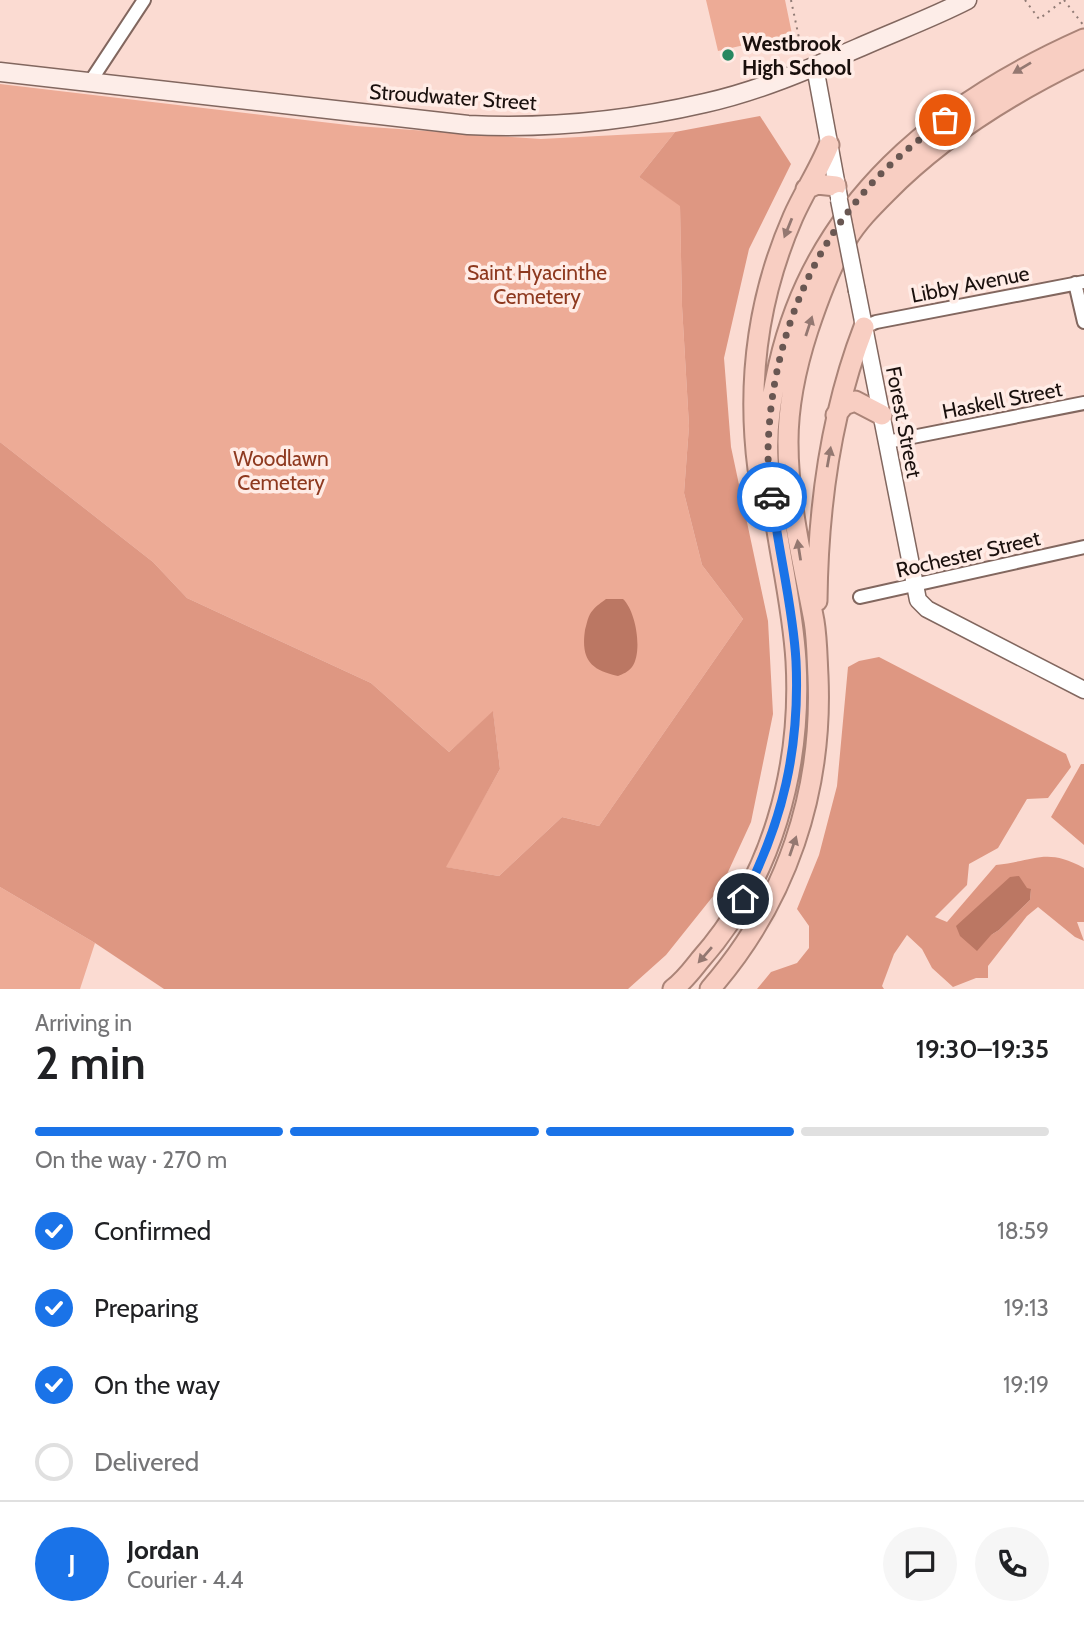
<!DOCTYPE html>
<html lang="en">
<head>
<meta charset="utf-8">
<style>
	:root { --surface:#fff; --page:#f6f6f6; --text:#202124; --muted:#757577; --line:#e0e0e0; --accent:#1a73e8 }
	body { margin:0; font-family:Cabin,sans-serif; background:var(--page); color:var(--text); height:100vh; display:flex; flex-direction:column; font-size:26px; white-space:nowrap }
	* { box-sizing:border-box; margin:0 }
	p { font-size:23px; color:var(--muted) }
	.icon { flex:none; width:38px; height:38px; fill:none; stroke:currentColor; stroke-width:2; stroke-linecap:round; stroke-linejoin:round }
	.map { position:relative; height:989px; overflow:hidden }
	.details { display:flex; flex-direction:column; background:var(--surface); flex:1 }
	.details>* { flex:none }
	.pin { position:absolute; display:grid; place-items:center; width:60px; height:60px; color:#fff; margin:-30px; border:4px solid #fff; border-radius:50%; box-shadow:0 2px 7px #0007 }
	.courier { position:absolute; display:grid; place-items:center; width:70px; height:70px; margin:-35px; border:5px solid #1a73e8; border-radius:50%; background:#fff; color:#222; box-shadow:0 2px 9px #0007 }
	.overview em { font-style:normal; font-weight:600 }
	.overview div { display:flex; flex-direction:column-reverse }
	.overview { display:flex; align-items:center; justify-content:space-between; height:119px; padding:0 35px }
	h1 { font-size:46px; font-weight:600; line-height:52px }
	.bar { display:grid; grid-template-columns:repeat(4,1fr); gap:10px 7px; align-content:center; height:84px; padding:0 35px }
	.bar i { height:9px; border-radius:5px; background:var(--line) }
	.bar .current { background:var(--accent) }
	.bar p { grid-column:span 4 }
	.line { display:flex; align-items:center; gap:18px; padding:0 35px; border-top:2px solid var(--line) }
	.line div { flex:1 }
	.round { display:grid; place-items:center; flex:none; width:74px; height:74px; border-radius:37px; background:var(--page) }
	ol { padding:0 35px; list-style:none }
	li { display:flex; align-items:center; gap:21px; height:77px }
	li p { margin-inline-start:auto }
	li .icon { padding:7px; border-radius:50%; background:var(--accent); color:#fff; stroke-width:4 }
	li:last-child { color:var(--muted) }
	li i { width:38px; height:38px; border:4px solid var(--line); border-radius:50% }
	.map>svg:first-child { display:block }
	.green { fill:#edab96 }
	.forest { fill:#de9782; fill-rule:evenodd }
	.water { fill:#bb7763 }
	.lines { fill:none; stroke-linecap:round; stroke-linejoin:round }
	.minor-casing { stroke:#82675f; stroke-width:16 }
	.tertiary-casing { stroke:#82675f; stroke-width:19 }
	.secondary-casing { stroke:#82675f; stroke-width:21 }
	.trunk-casing { stroke:#aa8478; stroke-width:23 }
	.path { stroke:#907b75; stroke-width:2; stroke-dasharray:2 5; stroke-linecap:butt }
	.minor { stroke:#fff; stroke-width:12 }
	.tertiary { stroke:#fff; stroke-width:16 }
	.secondary { stroke:#fdede8; stroke-width:18 }
	.trunk { stroke:#f8cec2; stroke-width:19 }
	.tertiary-bridge-casing { stroke:#82675f; stroke-width:19; stroke-linecap:butt }
	.path-bridge { stroke:#907b75; stroke-width:2; stroke-dasharray:2 5; stroke-linecap:butt }
	.tertiary-bridge { stroke:#fff; stroke-width:16 }
	.oneway { fill:#947871 }
	.done { stroke:#695752; stroke-width:7; stroke-dasharray:0 12.6 }
	.route { stroke:#1a73e8; stroke-width:9 }
	.poi-dot { fill:#278861; stroke:#ffece6; stroke-width:2.5 }
	.labels { text-anchor:middle; dominant-baseline:central; stroke-width:7; stroke-linejoin:round; paint-order:stroke }
	.poi-label { font-size:21px; font-weight:bold; fill:#1a100d; stroke:#ffece6; text-anchor:start }
	.street-label { font-size:21px; fill:#1a100d; stroke:#ffece6 }
	.park-label { font-size:21px; fill:#8e391f; stroke:#ffece6 }
</style>
</head>
<body>
<div class="map">
<svg width="1084" height="989" viewBox="0 0 1084 989">
	<rect width="100%" height="100%" fill="#fbdbd2"/>
	<path class="green" d="M706 0H785L792 34 718 51Z
		M0 84 356 126 541 139 675 132 639 177 680 205 682 306 689 426 684 493 702 565 743 619 599 826 562 817 499 876 445 867 500 769 493 712 449 752 371 683 187 598 153 562 0 442Z
		M0 887 95 943 80 989H0Z"/>
	<path class="forest" d="M760 116 791 164 749 249 724 358 731 447 768 621 773 714 751 822 722 885 666 955 628 989H164L95 943 0 887V442L153 562 187 598 371 683 449 752 493 711 500 769 446 867 499 876 562 817 599 826 743 619 702 565 684 493 689 426 682 306 680 206 639 177 675 132Z
		M879 657 1066 754 1071 767 1048 798 1027 799 998 848 969 864 967 885 935 917 947 922 996 865C1035 861 1046 847 1084 868V922H1077L1084 941 1075 937 1038 907 1027 916 988 966V978H976L953 987 932 968 922 949 907 935 894 954 882 986 884 989H757L771 972 797 963 809 948V926L797 909 819 855 837 786 848 667 859 661ZM1031 889 1030 900 999 930 991 935Z
		M1081 764H1084V845L1051 817Z"/>
	<path class="water" d="M606 599H623C636 611 643 652 632 667 628 672 623 674 618 676 589 670 581 658 585 630 587 623 588 615 593 610 596 606 602 602 606 599Z
		M1019 876 1027 888 1031 889 1030 900 999 930 991 935 977 951 960 936 956 926 1010 877Z"/>
	<g class="lines">
		<g class="minor-casing">
			<path id="minor" d="M90 82 144 0
				M1075 283 1084 322
				M864 327 876 322 1084 282
				M887 442 1084 403
				M860 597 1084 547"/>
		</g>
		<g class="tertiary-casing">
			<path id="tertiary" d="M815 67 839 197
				M857 291 918 600 927 609 1084 690"/>
		</g>
		<g class="secondary-casing">
			<path id="secondary" d="M0 72 468 125C549 129 627 121 705 103 760 91 814 67 865 45 899 30 934 17 967 0"/>
		</g>
		<g class="trunk-casing">
			<path id="trunk" d="M806 189 817 184 836 186
				M836 415 844 405 855 401 882 415
				M758 469C747 383 758 297 793 217 804 192 819 170 829 145
				M817 601C818 507 830 415 864 327
				M673 989C684 981 692 970 700 960 772 879 802 768 796 661 792 593 772 527 768 459 766 427 772 395 779 364 816 202 938 104 1084 39
				M710 989C787 901 823 791 818 676 817 658 817 639 814 621 803 562 788 504 788 442 788 404 796 367 808 330 818 300 830 266 847 239 857 222 872 207 886 193 943 135 1011 93 1084 58"/>
		</g>
		<path class="path" d="M791 0 799 38 817 50
			M1025 0 1039 19 1064 0"/>
		<use href="#minor" class="minor"/>
		<use href="#tertiary" class="tertiary"/>
		<use href="#secondary" class="secondary"/>
		<use href="#trunk" class="trunk"/>
		<g class="tertiary-bridge-casing">
			<path id="tertiary-bridge" d="M839 200 857 291"/>
		</g>
		<path class="path-bridge" d="M1064 0 1084 26"/>
		<use href="#tertiary-bridge" class="tertiary-bridge"/>
	</g>
	<defs><path id="oneway-solid" d="M-6-.8H1V-3.2L6.5 0L1 3.2V.8H-6Z" transform="scale(1.75)"/></defs>
	<g class="oneway">
		<use href="#oneway-solid" transform="translate(1022 68) rotate(149)"/>
		<use href="#oneway-solid" transform="translate(788 228) rotate(112)"/>
		<use href="#oneway-solid" transform="translate(809 326) rotate(-72)"/>
		<use href="#oneway-solid" transform="translate(829 457) rotate(-80)"/>
		<use href="#oneway-solid" transform="translate(799 550) rotate(-99)"/>
		<use href="#oneway-solid" transform="translate(793 846) rotate(-71)"/>
		<use href="#oneway-solid" transform="translate(705 955) rotate(131)"/>
	</g>
	<g class="lines">
		<path class="done" d="M772 497C771 483 768 468 768 454 769 359 802 262 866 190 889 163 917 141 945 120"/>
		<path class="route" d="M743 899C783 822 800 748 796 661 793 606 778 551 772 497"/>
	</g>
	<circle class="poi-dot" cx="728" cy="55" r="7"/>
	<g class="labels">
		<g class="poi-label">
			<text x="742" y="43">Westbrook<tspan x="742" dy="24">High School</tspan></text>
		</g>
		<g class="street-label">
			<text transform="translate(453 97) rotate(4)">Stroudwater Street</text>
			<text transform="translate(970 284) rotate(-11)">Libby Avenue</text>
			<text transform="translate(1002 400) rotate(-11)">Haskell Street</text>
			<text transform="translate(904 422) rotate(79)">Forest Street</text>
			<text transform="translate(968 554) rotate(-13)">Rochester Street</text>
		</g>
		<g class="park-label">
			<text x="537" y="272">Saint Hyacinthe<tspan x="537" dy="24">Cemetery</tspan></text>
			<text x="281" y="458">Woodlawn<tspan x="281" dy="24">Cemetery</tspan></text>
		</g>
	</g>
</svg>
<div class="pin" style="left:945px;top:120px;background:#ea580c"><svg class="icon" aria-label="bag" viewBox="0 0 24 24"><path d="M5 8h14l-1 12H6zM9 8a3 3 0 0 1 6 0"/></svg></div>
<div class="pin" style="left:743px;top:899px;background:#1f2937"><svg class="icon" aria-label="home" viewBox="0 0 24 24"><path d="M3 11l9-7 9 7M6 9v11h12V9"/></svg></div>
<div class="courier" style="left:772px;top:497px"><svg class="icon" aria-label="car" viewBox="0 0 24 24"><path d="M5 17H2v-5l4-1 3-4h7l3 4 3 1v5h-3M9 17h6M6 11h13"/><circle cx="7" cy="17" r="2"/><circle cx="17" cy="17" r="2"/></svg></div>
</div>
<section class="details">
<div class="overview"><div><h1>2 min</h1><p>Arriving in</p></div><em>19:30–19:35</em></div>
<div class="bar"><i class="current"></i><i class="current"></i><i class="current"></i><i></i><p>On the way · 270 m</p></div>
<ol>
<li><svg class="icon" aria-label="check" viewBox="0 0 24 24"><path d="M5 12l5 5 9-10"/></svg>Confirmed<p>18:59</p></li>
<li><svg class="icon" aria-label="check" viewBox="0 0 24 24"><path d="M5 12l5 5 9-10"/></svg>Preparing<p>19:13</p></li>
<li><svg class="icon" aria-label="check" viewBox="0 0 24 24"><path d="M5 12l5 5 9-10"/></svg>On the way<p>19:19</p></li>
<li><i></i>Delivered</li>
</ol>
<div class="line" style="height:126px"><b class="round" style="background:var(--accent);color:#fff">J</b><div><b>Jordan</b><p>Courier · 4.4</p></div><a class="round"><svg class="icon" aria-label="chat" viewBox="0 0 24 24"><path d="M4 5h16v11H9l-5 4z"/></svg></a><a class="round"><svg class="icon" aria-label="phone" viewBox="0 0 24 24"><path d="M5 4h4l2 5-3 2q2 4 5 5l2-3 5 2v4C11 20 4 13 5 4z"/></svg></a></div>
</section>
</body>
</html>
